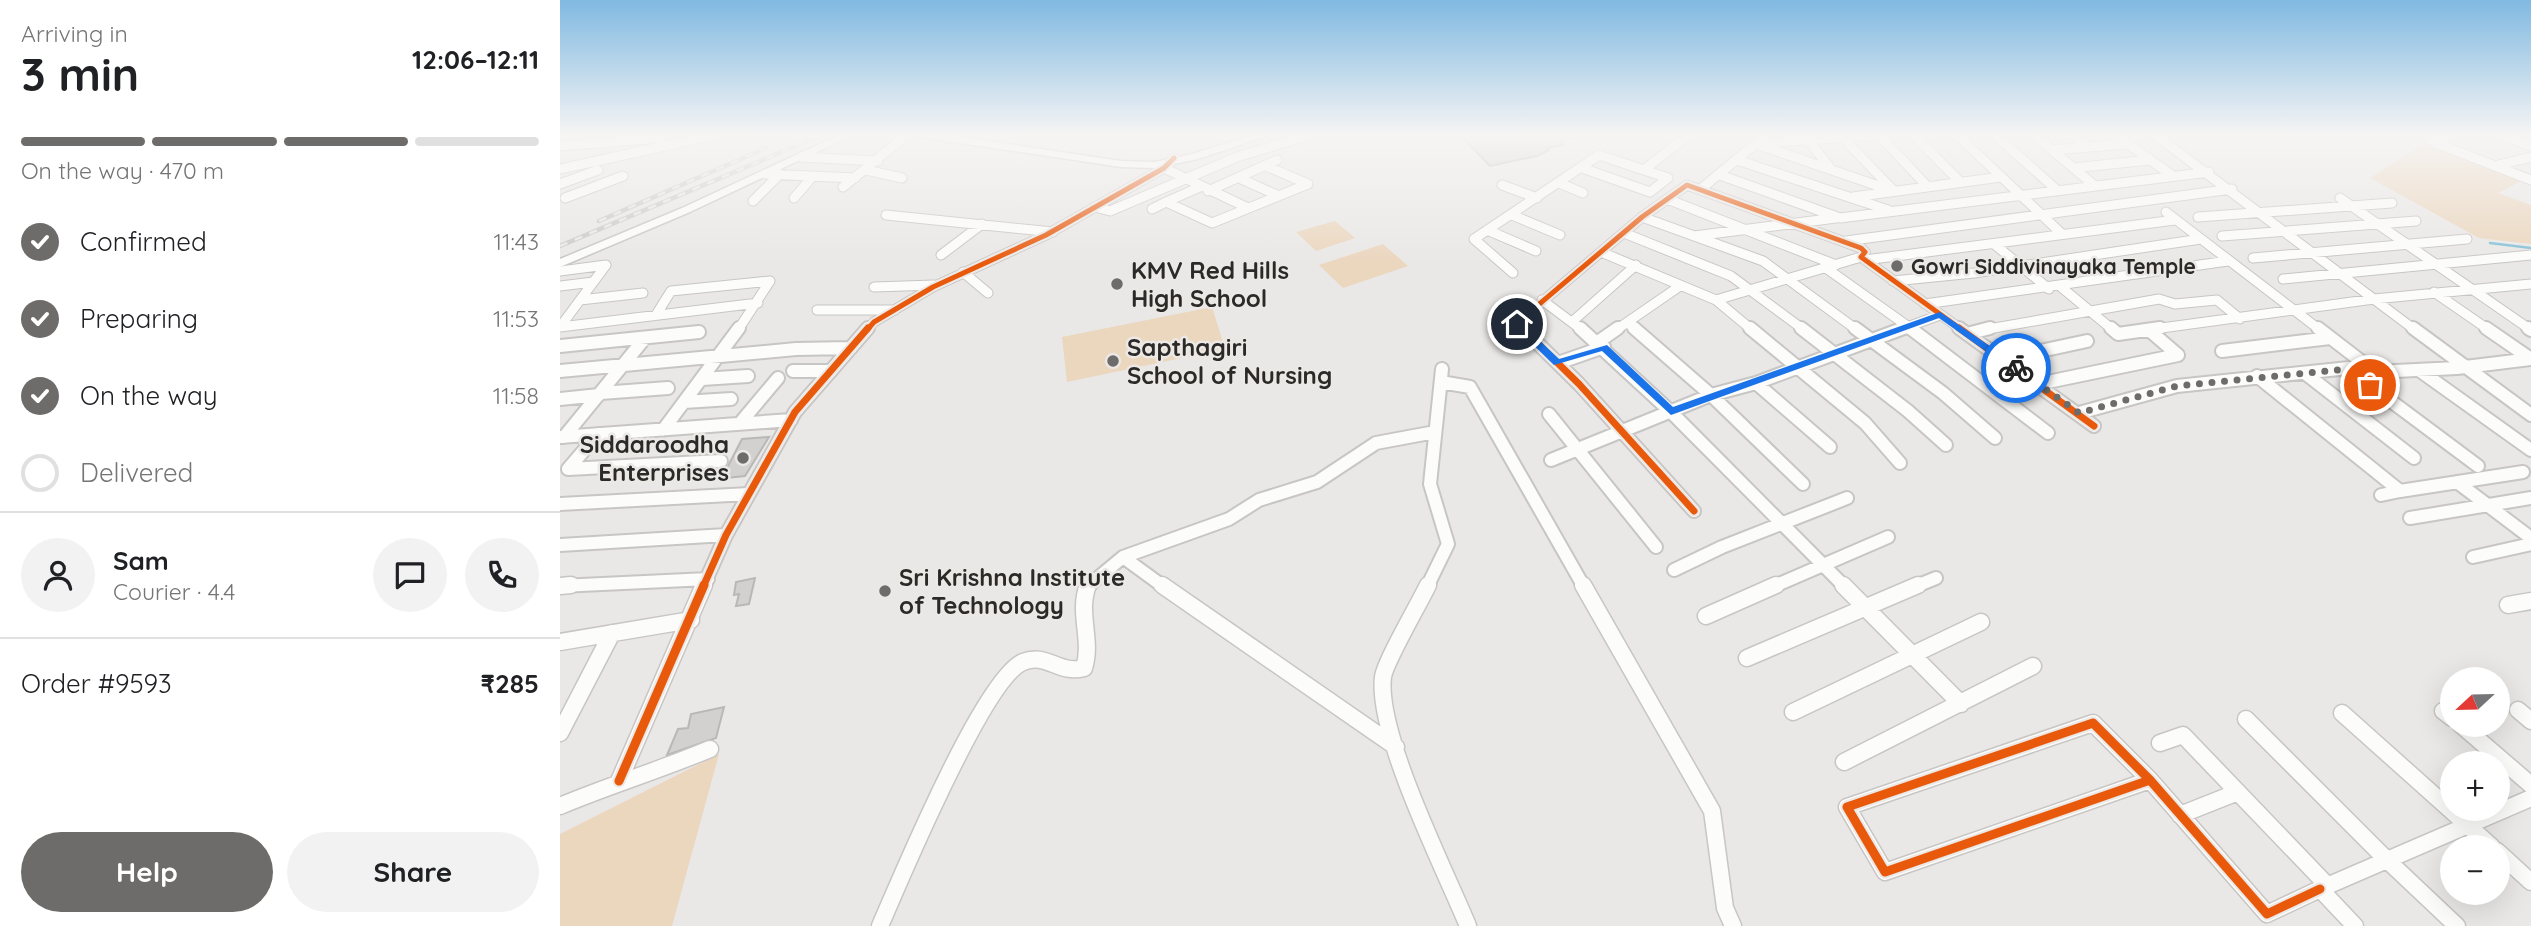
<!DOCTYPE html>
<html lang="en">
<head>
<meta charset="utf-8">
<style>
	:root { --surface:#fff; --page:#f2f2f2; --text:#202124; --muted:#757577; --line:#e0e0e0; --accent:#6e6c6a }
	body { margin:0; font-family:Quicksand,sans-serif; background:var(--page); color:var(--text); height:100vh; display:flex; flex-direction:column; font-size:26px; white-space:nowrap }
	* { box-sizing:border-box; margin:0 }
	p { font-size:23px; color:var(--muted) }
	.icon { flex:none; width:38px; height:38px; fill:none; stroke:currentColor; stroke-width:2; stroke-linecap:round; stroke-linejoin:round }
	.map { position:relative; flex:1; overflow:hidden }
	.drawer { display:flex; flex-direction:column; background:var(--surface); width:560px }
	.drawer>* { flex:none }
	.needle { width:46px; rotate:248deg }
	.tools { position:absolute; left:1880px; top:667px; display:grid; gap:14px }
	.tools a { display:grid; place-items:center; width:70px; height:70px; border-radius:50%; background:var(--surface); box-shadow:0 7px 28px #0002; font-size:35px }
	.pin { position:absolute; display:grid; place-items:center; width:60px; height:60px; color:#fff; margin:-30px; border:4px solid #fff; border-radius:50%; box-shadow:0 2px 7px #0007 }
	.courier { position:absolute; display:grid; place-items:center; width:70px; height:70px; margin:-35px; border:5px solid #1a73e8; border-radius:50%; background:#fff; color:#222; box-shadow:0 2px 9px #0007 }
	.summary em { font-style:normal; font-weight:700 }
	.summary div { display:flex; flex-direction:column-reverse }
	.summary { display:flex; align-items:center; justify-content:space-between; height:119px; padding:0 21px }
	h1 { font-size:46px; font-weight:700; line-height:52px }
	.bar { display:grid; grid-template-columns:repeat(4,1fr); gap:10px 7px; align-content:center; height:84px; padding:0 21px }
	.bar i { height:9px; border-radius:5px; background:var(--line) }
	.bar .current { background:var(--accent) }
	.bar p { grid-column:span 4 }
	.line { display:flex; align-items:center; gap:18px; padding:0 21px; border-top:2px solid var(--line) }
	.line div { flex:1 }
	.round { display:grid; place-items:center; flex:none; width:74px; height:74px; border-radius:37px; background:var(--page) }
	ol { padding:0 21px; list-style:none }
	li { display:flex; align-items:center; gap:21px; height:77px }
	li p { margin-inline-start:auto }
	li .icon { padding:7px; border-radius:50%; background:var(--accent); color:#fff; stroke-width:4 }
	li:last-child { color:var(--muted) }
	li i { width:38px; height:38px; border:4px solid var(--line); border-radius:50% }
	.button { display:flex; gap:14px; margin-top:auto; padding:14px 21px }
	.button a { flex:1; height:80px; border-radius:42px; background:var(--accent); color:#fff; font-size:28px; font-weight:700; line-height:80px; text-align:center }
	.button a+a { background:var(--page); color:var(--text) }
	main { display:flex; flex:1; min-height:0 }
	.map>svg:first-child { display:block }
	.green { fill:#ebd6be }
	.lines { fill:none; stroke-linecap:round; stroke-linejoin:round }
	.stream { stroke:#84c1d6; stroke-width:2.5 }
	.building { fill:#d2d1cf; stroke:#b9b8b7; stroke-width:2 }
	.minor-far2-casing { stroke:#c7c6c4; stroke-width:11 }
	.minor-far1-casing { stroke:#c7c6c4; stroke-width:16 }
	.minor-casing { stroke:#c7c6c4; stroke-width:19 }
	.major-casing { stroke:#c7c6c4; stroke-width:3 }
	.minor-far2 { stroke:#fcfcfb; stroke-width:9 }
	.minor-far1 { stroke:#fcfcfb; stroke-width:12 }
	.minor { stroke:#fcfcfb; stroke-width:16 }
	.major { fill:#fcfcfb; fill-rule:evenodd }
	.rail-casing { stroke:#cbcac9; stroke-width:4.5 }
	.rail { stroke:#ebe8e5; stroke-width:2.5; stroke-dasharray:8; stroke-linecap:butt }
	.cycleway-far2-casing { stroke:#ebe8e5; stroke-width:9 }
	.cycleway-far1-casing { stroke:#ebe8e5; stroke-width:11 }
	.cycleway-casing { stroke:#ebe8e5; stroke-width:13 }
	.cycleway-far2 { stroke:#e8590c; stroke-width:5 }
	.cycleway-far1 { stroke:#e8590c; stroke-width:7 }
	.cycleway { stroke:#e8590c; stroke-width:9 }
	.route { fill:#1a73e8 }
	.done { stroke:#6e6c6a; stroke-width:7; stroke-dasharray:0 12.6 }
	.poi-dot { fill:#6e6c6a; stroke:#ebe8e5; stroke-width:2.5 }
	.labels { text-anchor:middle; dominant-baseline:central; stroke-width:5; stroke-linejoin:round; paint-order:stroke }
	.far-poi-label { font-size:21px; font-weight:bold; fill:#2b2a28; stroke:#ebe8e5; text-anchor:start }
	.poi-label { font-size:24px; font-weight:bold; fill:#2b2a28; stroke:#ebe8e5; text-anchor:start }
</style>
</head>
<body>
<main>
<section class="drawer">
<div class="summary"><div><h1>3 min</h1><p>Arriving in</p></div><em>12:06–12:11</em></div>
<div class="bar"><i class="current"></i><i class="current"></i><i class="current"></i><i></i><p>On the way · 470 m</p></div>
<ol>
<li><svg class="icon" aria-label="check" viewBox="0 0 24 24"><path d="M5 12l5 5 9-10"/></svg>Confirmed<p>11:43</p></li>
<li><svg class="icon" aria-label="check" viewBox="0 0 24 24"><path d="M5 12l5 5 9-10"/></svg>Preparing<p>11:53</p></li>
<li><svg class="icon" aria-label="check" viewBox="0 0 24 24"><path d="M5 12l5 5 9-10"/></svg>On the way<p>11:58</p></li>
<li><i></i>Delivered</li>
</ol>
<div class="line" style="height:126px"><a class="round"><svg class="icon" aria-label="person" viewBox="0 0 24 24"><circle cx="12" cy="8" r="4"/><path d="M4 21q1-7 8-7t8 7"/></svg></a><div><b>Sam</b><p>Courier · 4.4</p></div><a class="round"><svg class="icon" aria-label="chat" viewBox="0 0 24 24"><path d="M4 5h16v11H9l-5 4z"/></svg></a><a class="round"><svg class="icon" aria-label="phone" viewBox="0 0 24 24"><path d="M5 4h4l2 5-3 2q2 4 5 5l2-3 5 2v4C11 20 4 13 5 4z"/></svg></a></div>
<div class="line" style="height:91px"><div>Order #9593</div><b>₹285</b></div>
<div class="button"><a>Help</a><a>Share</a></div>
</section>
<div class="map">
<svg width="1971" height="926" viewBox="0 0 1971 926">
	<rect width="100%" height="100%" fill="#eae8e6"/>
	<path class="green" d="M1864 143 1965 179 1938 193 1971 205V244L1919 238 1810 178Z
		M775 221 795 238 756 251 736 232Z
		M823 244 848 266 783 288 759 265Z
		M652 307 665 349 507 382 502 337Z
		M159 754 112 926H0V834Z"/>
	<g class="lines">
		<path class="stream" d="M1930 243 1971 248"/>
	</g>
	<path class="building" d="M899 134H1014L1015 138 1000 141 1004 145 986 148 989 150 977 156 930 166Z
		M209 437 185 476 156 479 168 466 182 439Z
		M195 578 189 604 176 606 179 594 174 595 176 582Z
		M164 707 156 738 107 755 118 729 128 728 131 714Z"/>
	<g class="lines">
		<g class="minor-far2-casing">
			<path id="minor-far2" d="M1318 134 1367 186
				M1353 134 1400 182
				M1396 134 1502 234
				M1434 134 1498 191
				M1473 134 1535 186
				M1511 134 1527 147
				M1554 134 1613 176
				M1594 134 1855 330
				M1897 134 1871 141 1971 180
				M1939 134 1971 146
				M1280 135 1333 190
				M1248 140 1271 169
				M1203 143 1330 134
				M1196 144 1330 190
				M0 146 101 138
				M1492 150 1567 144
				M241 157 318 161
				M1177 160 1328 210
				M1938 165 1971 157
				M706 166 748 184
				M604 168 688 208
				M1513 168 1589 160
				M0 169 159 134
				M1085 169 1130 134
				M306 170 342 178
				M205 174 295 178
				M1160 175 1280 218 1649 172
				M679 178 719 196
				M999 183 1023 193
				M0 184 38 170
				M942 185 977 198
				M283 187 348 134
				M640 187 606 202 652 223 748 184
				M1141 189 1207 134
				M648 191 717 160
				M1293 197 1441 177
				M5 198 63 176
				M234 198 253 176
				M1780 198 1971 330
				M1107 199 1276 265
				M193 201 220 174
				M535 207 550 211 677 157 753 134
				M592 209 606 202
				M1606 212 1760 330
				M326 215 493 232
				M952 215 1000 235
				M1082 217 1203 261 1297 330
				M1638 217 1832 203
				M927 230 976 251
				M1064 233 1171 276 1244 330
				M1134 236 1276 218
				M1662 236 1856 221
				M1286 241 1672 189
				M1434 244 1489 289
				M1041 252 1156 300 1192 330
				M381 255 422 224
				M1693 258 1907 239
				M1305 260 1615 220
				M1266 268 1353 330
				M0 271 46 265
				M403 272 428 293
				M953 273 914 239 1039 155 1108 178 1090 192 1022 168
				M1723 279 1971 255
				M1333 281 1414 273 1641 239
				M0 286 33 282
				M314 287 374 285
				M1501 287 1553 330
				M1874 292 1929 330
				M20 300 83 293
				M982 300 1022 330
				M1156 300 1301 257
				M1365 304 1668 261
				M257 310H335
				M96 315 111 291 210 281
				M1013 321 1076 265
				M1068 323 1076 330
				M0 327 198 303
				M0 327 46 265
				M178 330 210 281
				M307 330 314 322 373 287 486 235 604 168 614 158
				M964 330 957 323 1082 217 1127 185 1301 248 1305 252 1301 257 1402 330
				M1056 330 1120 286
				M1339 330 1380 315
				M1423 330 1599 299 1615 304 1657 300 1680 319
				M1587 330 1814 299 1971 284"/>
		</g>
		<g class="minor-far1-casing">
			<path id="minor-far1" d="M962 328 1019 384 1134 511
				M1020 328 1111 412 1285 587
				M1074 328 1151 395 1243 484
				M1190 328 1305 423 1340 463
				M1241 328 1348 411 1386 445
				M1295 328 1383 393 1435 438
				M1350 328 1488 433
				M1399 328 1534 426
				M1551 328 1558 334 1600 328
				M1758 328 1815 372 1897 368 1971 359
				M1853 328 1971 415
				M1926 328 1971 359
				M1968 328 1971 330
				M1589 330 1618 355
				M1407 334 1430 328
				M1038 342 1058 328
				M0 346 139 332
				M1662 351 1770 338
				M1443 359 1527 341
				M998 363 1044 347
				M1788 369 1918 466
				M1859 370 1971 450
				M0 371 236 349 291 348
				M233 371H271
				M1746 374 1854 458
				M1697 376 1840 491 1963 472
				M142 379 188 376
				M881 382 910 387 1024 587
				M1196 383 1270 447
				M1478 384 1618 355
				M41 393 108 388
				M0 399 39 395
				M124 402 171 399
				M1519 413 1617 386 1808 366
				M989 414 1096 547
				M181 422 218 378
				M103 430 179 328
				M38 434 8 469 161 461
				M0 437 231 420
				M4 437 85 338
				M991 460 1151 395 1196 383 1344 328
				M1897 482 1971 538
				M1821 495 1840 491
				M0 504 189 494
				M1850 518 1971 498
				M0 545 166 535
				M563 557 604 587
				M1913 557 1971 544
				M1114 570 1162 547 1287 498
				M0 586 148 579
				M143 587 166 535 235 412 308 328
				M527 587 563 557 669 519 699 500 757 482 816 443 875 432
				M867 587 888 544 870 484 882 369
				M1212 587 1328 537
				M1354 587 1376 578"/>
		</g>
		<g class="minor-casing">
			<path id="minor" d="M602 585 836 747
				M868 585C859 604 825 662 823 677 816 734 885 870 908 926
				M1023 585 1152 811 1165 908 1173 926
				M1283 585 1401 704
				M0 586 11 585
				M1948 605 1971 601
				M1146 616 1216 585
				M0 642 131 620
				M1187 658 1358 585
				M1958 710 1971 721
				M1883 711 1892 718
				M1233 712 1421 622
				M1782 713 1932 847
				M1686 719 1827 860 1971 798
				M1533 723 1590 780 1325 872 1287 807Z
				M1900 724 1971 785
				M0 733 52 633
				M1600 743 1623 735 1767 885
				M1284 762 1473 666
				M1590 780 1707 914 1760 889
				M59 781 144 585
				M0 806C50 785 100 770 150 749
				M1620 815 1678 792
				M1937 851 1971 882
				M320 926C340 880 424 678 463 662 487 652 499 675 524 668 533 640 517 613 528 585
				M1795 926 1760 889 1827 860 1897 926"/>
		</g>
		<g class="major-casing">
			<path id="major" d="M281 134H295L130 212 0 267V259L122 208Z
				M355 134H382L561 161 595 162 632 154 696 134H713L638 159 595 168 561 167 360 137Z"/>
		</g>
		<use href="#minor-far2" class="minor-far2"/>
		<use href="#minor-far1" class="minor-far1"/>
		<use href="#minor" class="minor"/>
		<use href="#major" class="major"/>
		<g class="rail-casing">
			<path id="rail" d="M39 221 206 148
				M0 246 264 134"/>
		</g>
		<use href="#rail" class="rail"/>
		<g class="cycleway-far2-casing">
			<path id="cycleway-far2" d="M307 330 314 322 373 287 486 235 604 168 614 158
				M964 330 957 323 1082 217 1127 185 1301 248 1305 252 1301 257 1402 330"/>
		</g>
		<g class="cycleway-far1-casing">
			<path id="cycleway-far1" d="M962 328 1019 384 1134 511
				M1399 328 1534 426
				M143 587 166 535 235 412 308 328"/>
		</g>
		<g class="cycleway-casing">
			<path id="cycleway" d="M1533 723 1590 780 1325 872 1287 807Z
				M1590 780 1707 914 1760 889
				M59 781 144 585"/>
		</g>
		<use href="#cycleway-far2" class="cycleway-far2"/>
		<use href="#cycleway-far1" class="cycleway-far1"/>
		<use href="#cycleway" class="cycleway"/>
	</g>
	<linearGradient id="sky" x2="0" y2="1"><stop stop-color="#80b9e1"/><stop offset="0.51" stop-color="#f6f5f4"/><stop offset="1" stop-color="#f6f5f4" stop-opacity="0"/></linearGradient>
	<rect width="1971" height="264" fill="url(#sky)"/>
	<path class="route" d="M1380 312 1459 366V370H1452L1379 318 1111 415 1042 351 994 365 952 324 960 322 999 359 1047 345 1113 407Z"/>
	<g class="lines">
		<path class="done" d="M1456 368 1519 413 1617 386 1788 369 1810 385"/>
	</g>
	<g class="poi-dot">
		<circle cx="1337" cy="266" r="7"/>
		<circle cx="557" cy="284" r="7"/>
		<circle cx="553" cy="361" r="7"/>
		<circle cx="183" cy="458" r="7"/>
		<circle cx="325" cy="591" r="7"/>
	</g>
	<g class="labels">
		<g class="far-poi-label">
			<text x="1351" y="266">Gowri Siddivinayaka Temple</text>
		</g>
		<g class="poi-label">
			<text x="571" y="270">KMV Red Hills<tspan x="571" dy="28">High School</tspan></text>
			<text x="567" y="347">Sapthagiri<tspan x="567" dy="28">School of Nursing</tspan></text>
			<text x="169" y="444" text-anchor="end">Siddaroodha<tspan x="169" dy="28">Enterprises</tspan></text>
			<text x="339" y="577">Sri Krishna Institute<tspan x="339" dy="28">of Technology</tspan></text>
		</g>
	</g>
</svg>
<div class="tools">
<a><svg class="needle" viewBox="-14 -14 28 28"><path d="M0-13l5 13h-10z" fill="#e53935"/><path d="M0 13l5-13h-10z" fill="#757577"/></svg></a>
<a>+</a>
<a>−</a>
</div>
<div class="pin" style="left:1810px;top:385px;background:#ea580c"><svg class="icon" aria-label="bag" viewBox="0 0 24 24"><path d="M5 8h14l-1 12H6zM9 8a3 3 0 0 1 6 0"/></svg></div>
<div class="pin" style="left:957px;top:324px;background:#1f2937"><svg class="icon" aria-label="home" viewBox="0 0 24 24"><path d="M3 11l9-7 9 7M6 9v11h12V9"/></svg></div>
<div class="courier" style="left:1456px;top:368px"><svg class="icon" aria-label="bike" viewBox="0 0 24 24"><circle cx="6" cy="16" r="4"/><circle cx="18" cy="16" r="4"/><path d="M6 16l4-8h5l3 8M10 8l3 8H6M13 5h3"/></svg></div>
</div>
</main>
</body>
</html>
